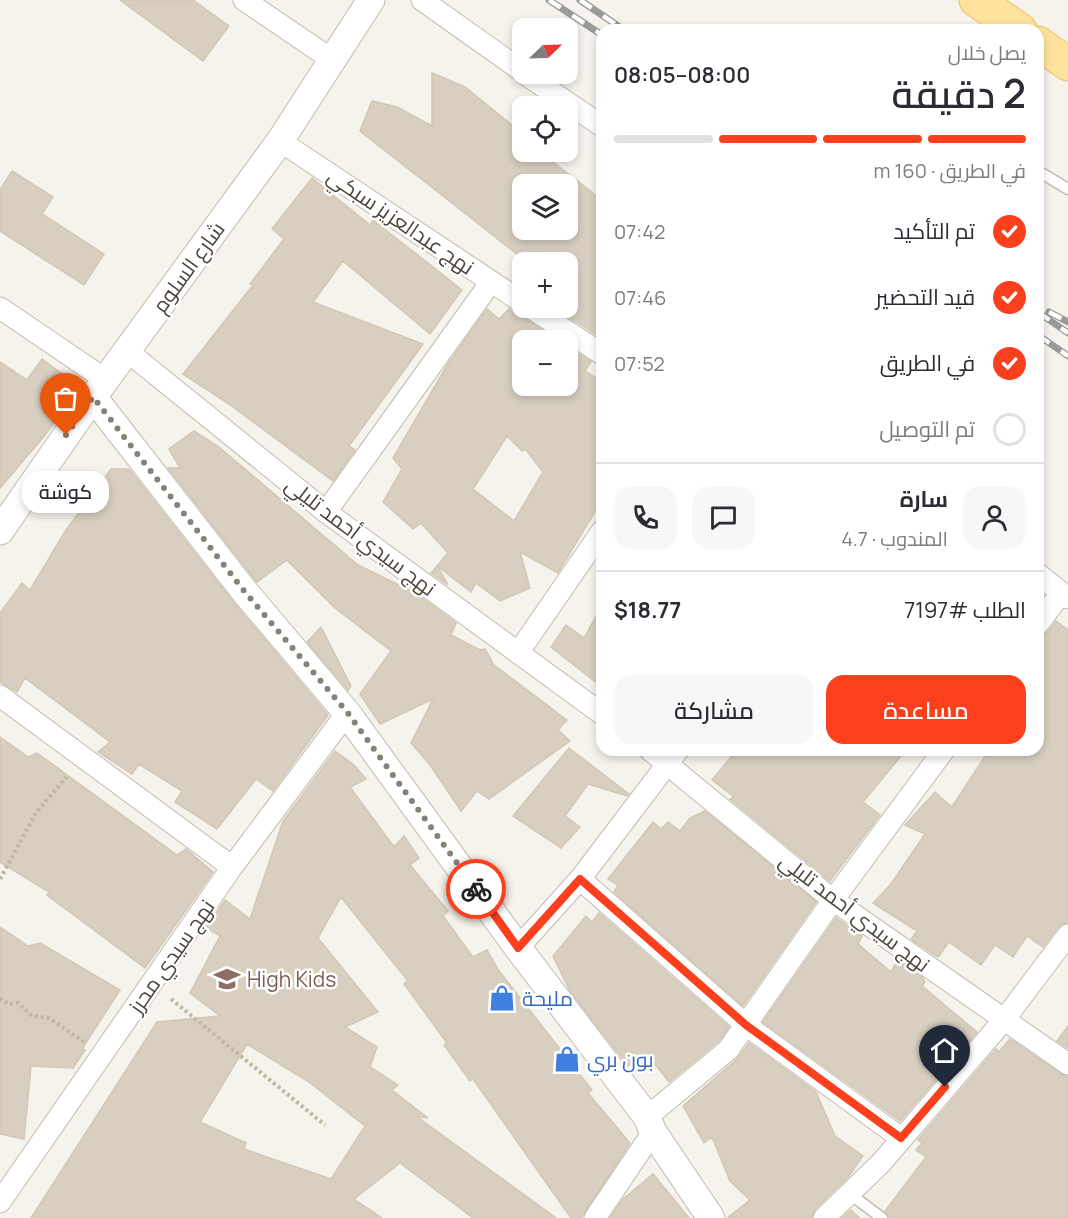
<!DOCTYPE html>
<html lang="ar">
<head>
<meta charset="utf-8">
<style>
	:root { --surface:#fff; --page:#f7f7f7; --text:#2b2b33; --muted:#7c7c81; --line:#e1e1e2; --accent:#fc3f1d }
	body { margin:0; font-family:Manrope,Cairo,sans-serif; background:var(--page); color:var(--text); direction:rtl; height:100vh; display:flex; flex-direction:column; font-size:22px; white-space:nowrap }
	* { box-sizing:border-box; margin:0 }
	p { font-size:20px; color:var(--muted) }
	.icon { flex:none; width:33px; height:33px; fill:none; stroke:currentColor; stroke-width:2; stroke-linecap:round; stroke-linejoin:round }
	.map { position:relative; flex:1; overflow:hidden; direction:ltr }
	.details { position:absolute; left:596px; top:24px; width:448px; height:732px; display:flex; flex-direction:column; background:var(--surface); border-radius:18px; box-shadow:0 3px 9px #0003; direction:rtl }
	.details>* { flex:none }
	.needle { width:39px; rotate:67deg }
	.fabs { position:absolute; left:512px; top:18px; display:grid; gap:12px }
	.fabs a { display:grid; place-items:center; width:66px; height:66px; border-radius:12px; background:var(--surface); box-shadow:0 3px 9px #0003; font-size:30px }
	.pin { position:absolute; display:grid; place-items:center; width:51px; height:51px; color:#fff; margin:-62px -26px; border-radius:50% 50% 50% 0; rotate:-45deg; box-shadow:0 0 6px #0007 }
	.pin .icon { rotate:45deg }
	.courier { position:absolute; display:grid; place-items:center; width:60px; height:60px; margin:-30px; border:4px solid #fc3f1d; border-radius:50%; background:#fff; color:#222; box-shadow:0 2px 8px #0007 }
	.bubble { position:absolute; height:42px; border-radius:18px; background:var(--surface); box-shadow:0 3px 9px #0003; font-size:20px; font-weight:600; line-height:42px; text-align:center; direction:rtl }
	.headline em { font-style:normal; font-weight:600 }
	.headline div { display:flex; flex-direction:column-reverse }
	.headline { display:flex; align-items:center; justify-content:space-between; height:102px; padding:0 18px }
	h1 { font-size:39px; font-weight:600; line-height:45px }
	.bar { display:grid; grid-template-columns:repeat(4,1fr); gap:9px 6px; align-content:center; height:72px; padding:0 18px }
	.bar i { height:8px; border-radius:4px; background:var(--line) }
	.bar .current { background:var(--accent) }
	.bar p { grid-column:span 4 }
	.line { display:flex; align-items:center; gap:15px; padding:0 18px; border-top:2px solid var(--line) }
	.line div { flex:1 }
	.round { display:grid; place-items:center; flex:none; width:63px; height:63px; border-radius:18px; background:var(--page) }
	ol { padding:0 18px; list-style:none }
	li { display:flex; align-items:center; gap:18px; height:66px }
	li p { margin-inline-start:auto }
	li .icon { padding:6px; border-radius:50%; background:var(--accent); color:#fff; stroke-width:4 }
	li:last-child { color:var(--muted) }
	li i { width:33px; height:33px; border:3px solid var(--line); border-radius:50% }
	.action { display:flex; gap:12px; margin-top:auto; padding:12px 18px }
	.action a { flex:1; height:69px; border-radius:18px; background:var(--accent); color:#fff; font-size:24px; font-weight:600; line-height:69px; text-align:center }
	.action a+a { background:var(--page); color:var(--text) }
	.map>svg:first-child { display:block }
	.building { fill:#d8cfc1; stroke:#d3c7b4; stroke-width:1.5; fill-rule:evenodd }
	.lines { fill:none; stroke-linecap:round; stroke-linejoin:round }
	.service-casing { stroke:#c2bbae; stroke-width:13 }
	.minor-casing { stroke:#c2bbae; stroke-width:23 }
	.tertiary-casing { stroke:#c2bbae; stroke-width:29 }
	.primary-casing { stroke:#e6c16a; stroke-width:35 }
	.path { stroke:#c4b79f; stroke-width:4; stroke-dasharray:3 3; stroke-linecap:butt }
	.service { stroke:#fff; stroke-width:10 }
	.minor { stroke:#fff; stroke-width:21 }
	.tertiary { stroke:#fff; stroke-width:27 }
	.primary { stroke:#ffe39c; stroke-width:33 }
	.rail-casing { stroke:#9a9a9a; stroke-width:7 }
	.rail { stroke:#fff; stroke-width:4.5; stroke-dasharray:14; stroke-linecap:butt }
	.done { stroke:#878178; stroke-width:6; stroke-dasharray:0 10.8 }
	.route { stroke:#fc3f1d; stroke-width:8 }
	.labels { text-anchor:middle; dominant-baseline:central; stroke-width:5; stroke-linejoin:round; paint-order:stroke }
	.street-label { font-size:21px; fill:#4b4439; stroke:#fff }
	.education-label { font-size:21px; fill:#785e54; stroke:#fff; text-anchor:start }
	.shop-label { font-size:21px; fill:#366cbe; stroke:#fff; text-anchor:start }
</style>
</head>
<body>
<div class="map">
<svg width="1068" height="1218" viewBox="0 0 1068 1218">
	<rect width="100%" height="100%" fill="#f6f3ec"/>
	<path class="building" d="M120 0H193L229 26 203 61Z
		M432 73 465 87 518 130 522 140V152H540L602 200V338L567 316V262H527L360 131 372 101 397 107 432 126ZM522 184H567V230H522Z
		M12 171 53 197 42 214 104 254 84 285 0 231V190Z
		M312 178 370 225 373 220 462 290 430 334 343 261 313 302 423 344 349 446 355 450 333 481 229 404 183 374 253 285 250 284 284 239 272 229Z
		M487 309 499 319 509 309 558 340H522V386H567V347L591 362 585 371 602 382V500L558 573 520 552 530 588 500 601 476 583 471 592 437 566 448 553 421 523 413 529 383 502 402 469 393 458 449 362 454 356 457 357 454 355ZM507 436 522 451 526 450 543 472 514 521 473 489Z
		M42 359 80 387 46 434 0 488V362L27 380Z
		M194 431 219 447 358 565 415 593 456 623 451 635 480 650 485 649 494 665 567 720 558 730 570 741 489 799 477 791 461 811 430 765 411 743 433 699 380 724 360 694 391 651 335 608 287 560 257 582 168 468H180L169 449Z
		M111 469H129L233 602 328 715 273 791 256 779 217 829 175 802 182 791 139 764 132 774 98 752 110 742 25 678 17 692 0 682V613L22 583 30 590 66 530Z
		M437 566 448 585 431 573Z
		M602 605V687L551 647 566 625 584 638Z
		M1056 621 1068 630V922L1058 927 1043 947 1027 936 1013 957 995 945 981 965 949 942 938 957 911 939 917 931 873 903 891 884 925 834 905 825 935 792 952 807 989 750H1038V637L1048 632Z
		M321 627 351 686 348 690 307 642Z
		M0 737 28 757 37 753 177 855 186 849 213 872 145 968 47 895 49 892 0 862Z
		M569 748 629 794 627 796 588 784 565 816 580 827 561 848 513 816Z
		M737 750H906L863 802 880 815 830 881 730 799 734 797 712 780Z
		M335 751 354 765 366 779 350 787 394 847 404 836 419 858 410 865 448 911 443 916 473 957 487 950 499 971 592 1090 588 1093 630 1143 581 1218H571L473 1079 470 1081 444 1045 447 1043 404 984 408 981 341 897 318 938 378 1012 345 1027 377 1047 370 1067 398 1085 392 1090 428 1118 416 1116 556 1218H473L400 1163 354 1199 382 1218H31L157 1022 220 1016 190 993 220 936 206 927 225 900 250 919 283 821ZM247 1044 309 1082 365 1126 331 1179 244 1149 246 1143 200 1122Z
		M705 811 816 902 743 1006 614 892 618 885 608 879 653 822 661 829 668 822 680 831 690 818Z
		M599 913 729 1027 719 1041 669 1082 651 1059 635 1069 631 1064 628 1066 570 991 553 956 586 916 592 922Z
		M836 918 862 936 858 944 891 972 897 960 922 977 925 982 922 986 977 1032 900 1121 763 1022Z
		M0 927 28 946 40 943 120 990 82 1049 85 1050 73 1068 31 1066 24 1139 0 1134Z
		M1068 1026V1048L1057 1041Z
		M1010 1039 1061 1074 1068 1077V1218H889L885 1211 926 1157 916 1150 922 1143 918 1140 996 1049 999 1052Z
		M749 1043 816 1092 835 1136 863 1156 849 1176 815 1209 812 1218H727L750 1200 730 1181 712 1137 704 1143 683 1106 736 1060Z
		M653 1174 689 1218H610L623 1199Z
		M851 1210 859 1218H842Z"/>
	<g class="lines">
		<g class="service-casing">
			<path id="service" d="M1038 171 1068 189
				M850 1194 882 1218"/>
		</g>
		<g class="minor-casing">
			<path id="minor" d="M244 0 331 59
				M422 0 522 71
				M525 74 602 126
				M280 141 522 302
				M0 308 106 380
				M531 308 602 354
				M127 351 326 512 602 714
				M326 512 491 282
				M1038 574 1068 598
				M1038 624 1061 593
				M518 653 602 531
				M0 696 232 867
				M650 750 833 900 1068 1064
				M580 879 746 1025 901 1138
				M518 948 580 879 678 750
				M647 1117 728 1050 833 900 944 750
				M0 1202 232 867 347 713
				M595 1218 653 1132
				M824 1218 881 1163 1004 1020 1068 935"/>
		</g>
		<g class="tertiary-casing">
			<path id="tertiary" d="M93 397 245 592 347 713 518 948 647 1117 653 1132 711 1218
				M0 531 93 397 280 141 371 0"/>
		</g>
		<g class="primary-casing">
			<path id="primary" d="M976 0 1020 30
				M1038 43 1068 64"/>
		</g>
		<path class="path" d="M0 879 36 813 68 775
			M0 998 8 1004 18 1003 32 1016 49 1018 84 1042
			M171 999 325 1125"/>
		<use href="#service" class="service"/>
		<use href="#minor" class="minor"/>
		<use href="#tertiary" class="tertiary"/>
		<use href="#primary" class="primary"/>
		<g class="rail-casing">
			<path id="rail" d="M549 0 602 35
				M580 0 624 30
				M1038 312 1068 333
				M1049 312 1068 322
				M1038 335 1068 356"/>
		</g>
		<use href="#rail" class="rail"/>
	</g>
	<g class="lines">
		<path class="done" d="M66 435 93 397 245 592 347 712 476 889"/>
		<path class="route" d="M476 889 518 948 580 879 746 1025 901 1138 945 1087"/>
	</g>
	<defs>
		<g id="school-bare" transform="scale(2.07)"><path d="M0-5L7-2L0 1L-7-2ZM-4 1L0 2.5L4 1V4Q0 6-4 4Z" fill="#8d6e63" stroke="#fff" stroke-width="2.5" paint-order="stroke"/></g>
		<g id="shop-bare" transform="scale(2.07)"><path d="M-5-2.5h2.3a2.7 3.5 0 0 1 5.4 0H5L5.5 6h-11ZM-1.5-2.5h3a1.5 2.3 0 0 0-3 0Z" fill="#3f7fe0" stroke="#fff" stroke-width="2.5" paint-order="stroke"/></g>
	</defs>
	<g fill-rule="evenodd">
		<use href="#school-bare" x="227" y="979"/>
		<use href="#shop-bare" x="502" y="998"/>
		<use href="#shop-bare" x="567" y="1059"/>
	</g>
	<g class="labels">
		<g class="street-label">
			<text transform="translate(401 221) rotate(34)">نهج عبدالعزيز سبكي</text>
			<text transform="translate(188 267) rotate(-54)">شارع السلوم</text>
			<text transform="translate(361 536) rotate(37)">نهج سيدي أحمد تليلي</text>
			<text transform="translate(855 912) rotate(37)">نهج سيدي أحمد تليلي</text>
			<text transform="translate(171 956) rotate(-55)">نهج سيدي محرز</text>
		</g>
		<g class="education-label">
			<text x="247" y="979">High Kids</text>
		</g>
		<g class="shop-label">
			<text x="522" y="998">مليحة</text>
			<text x="587" y="1059">بون بري</text>
		</g>
	</g>
</svg>
<div class="fabs">
<a><svg class="needle" viewBox="-14 -14 28 28"><path d="M0-13l5 13h-10z" fill="#e53935"/><path d="M0 13l5-13h-10z" fill="#7c7c81"/></svg></a>
<a><svg class="icon" aria-label="locate" viewBox="0 0 24 24"><circle cx="12" cy="12" r="6"/><path d="M12 2v4M12 18v4M2 12h4M18 12h4"/></svg></a>
<a><svg class="icon" aria-label="layers" viewBox="0 0 24 24"><path d="M12 4l9 5-9 5-9-5zM3 14l9 5 9-5"/></svg></a>
<a>+</a>
<a>−</a>
</div>
<div class="pin" style="left:66px;top:435px;background:#ea580c"><svg class="icon" aria-label="bag" viewBox="0 0 24 24"><path d="M5 8h14l-1 12H6zM9 8a3 3 0 0 1 6 0"/></svg></div>
<div class="pin" style="left:945px;top:1087px;background:#1f2937"><svg class="icon" aria-label="home" viewBox="0 0 24 24"><path d="M3 11l9-7 9 7M6 9v11h12V9"/></svg></div>
<div class="courier" style="left:476px;top:889px"><svg class="icon" aria-label="bike" viewBox="0 0 24 24"><circle cx="6" cy="16" r="4"/><circle cx="18" cy="16" r="4"/><path d="M6 16l4-8h5l3 8M10 8l3 8H6M13 5h3"/></svg></div>
<div class="bubble" style="left:22px;top:471px;width:87px">كوشة</div>
<section class="details">
<div class="headline"><div><h1>2 دقيقة</h1><p>يصل خلال</p></div><em>08:00–08:05</em></div>
<div class="bar"><i class="current"></i><i class="current"></i><i class="current"></i><i></i><p>في الطريق · 160 m</p></div>
<ol>
<li><svg class="icon" aria-label="check" viewBox="0 0 24 24"><path d="M5 12l5 5 9-10"/></svg>تم التأكيد<p>07:42</p></li>
<li><svg class="icon" aria-label="check" viewBox="0 0 24 24"><path d="M5 12l5 5 9-10"/></svg>قيد التحضير<p>07:46</p></li>
<li><svg class="icon" aria-label="check" viewBox="0 0 24 24"><path d="M5 12l5 5 9-10"/></svg>في الطريق<p>07:52</p></li>
<li><i></i>تم التوصيل</li>
</ol>
<div class="line" style="height:108px"><a class="round"><svg class="icon" aria-label="person" viewBox="0 0 24 24"><circle cx="12" cy="8" r="4"/><path d="M4 21q1-7 8-7t8 7"/></svg></a><div><b>سارة</b><p>المندوب · 4.7</p></div><a class="round"><svg class="icon" aria-label="chat" viewBox="0 0 24 24"><path d="M4 5h16v11H9l-5 4z"/></svg></a><a class="round"><svg class="icon" aria-label="phone" viewBox="0 0 24 24"><path d="M5 4h4l2 5-3 2q2 4 5 5l2-3 5 2v4C11 20 4 13 5 4z"/></svg></a></div>
<div class="line" style="height:78px"><div>الطلب #7197</div><b>$18.77</b></div>
<div class="action"><a>مساعدة</a><a>مشاركة</a></div>
</section>
</div>
</body>
</html>
